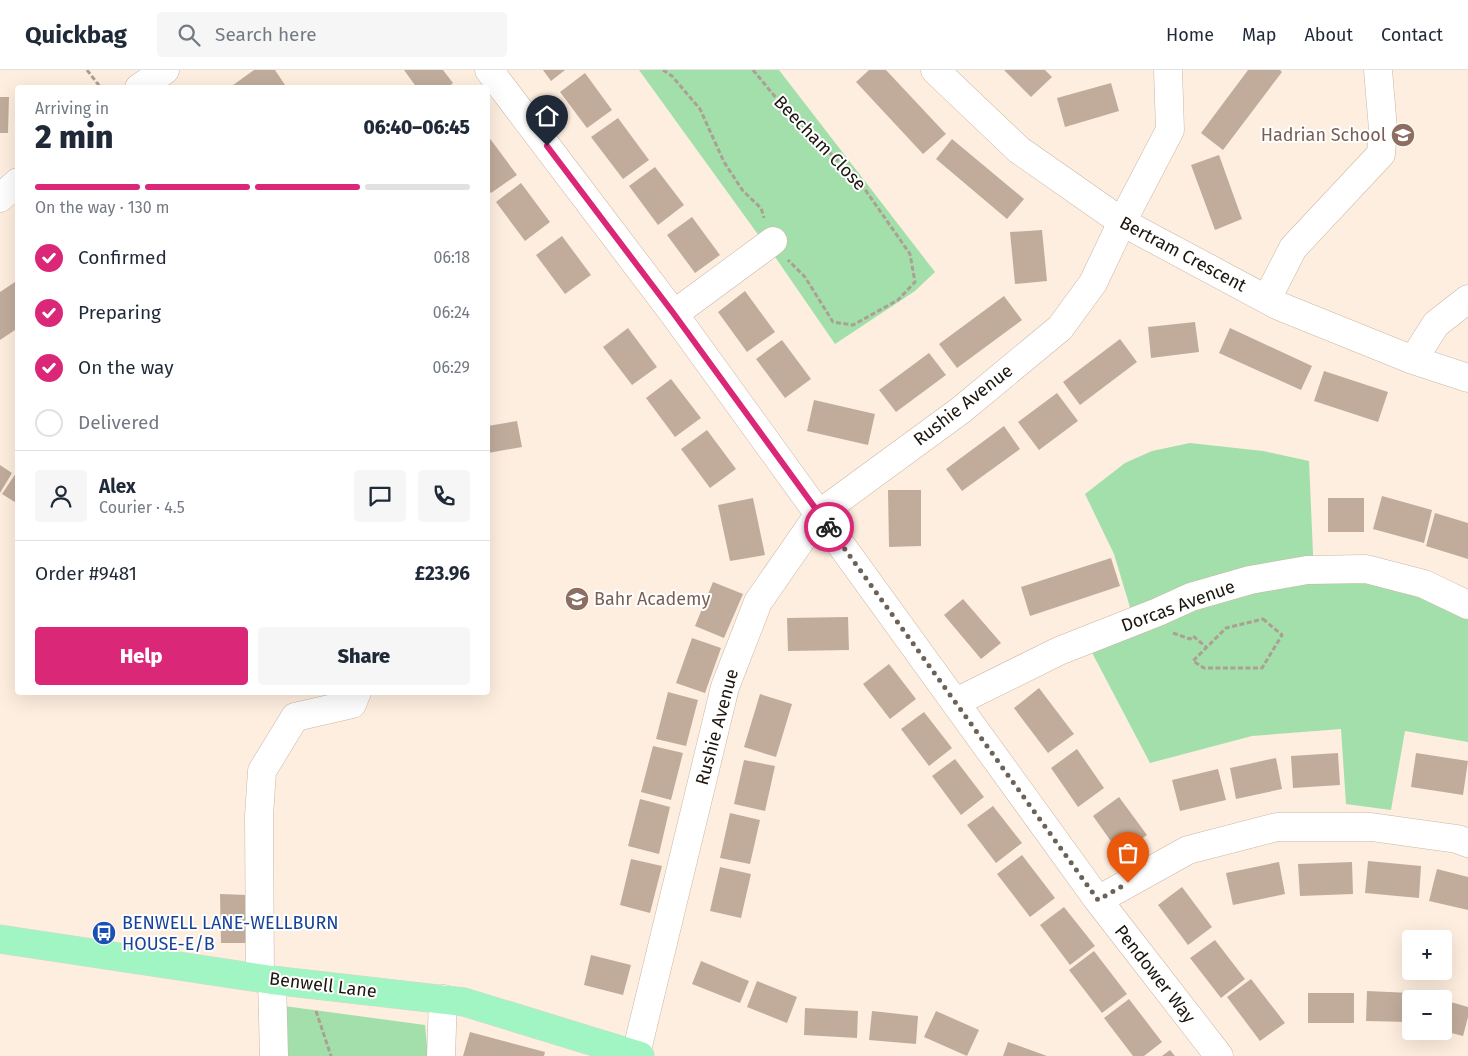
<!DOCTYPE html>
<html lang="en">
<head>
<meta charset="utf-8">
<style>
	:root { --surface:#fff; --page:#f6f6f7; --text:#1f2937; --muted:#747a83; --line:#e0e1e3; --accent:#db2777 }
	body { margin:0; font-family:"Fira Sans",sans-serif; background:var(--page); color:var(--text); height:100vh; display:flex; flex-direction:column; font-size:19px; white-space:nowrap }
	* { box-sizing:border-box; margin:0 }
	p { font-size:16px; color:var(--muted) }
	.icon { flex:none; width:28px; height:28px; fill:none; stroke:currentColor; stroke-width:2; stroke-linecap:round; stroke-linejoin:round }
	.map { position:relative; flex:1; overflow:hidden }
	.sheet { position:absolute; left:15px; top:15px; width:475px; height:610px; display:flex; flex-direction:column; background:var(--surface); border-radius:5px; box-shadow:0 5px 20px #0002 }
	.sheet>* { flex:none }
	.tools { position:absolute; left:1402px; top:860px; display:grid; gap:10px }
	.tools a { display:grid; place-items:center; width:50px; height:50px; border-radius:5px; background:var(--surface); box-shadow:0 5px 20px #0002; font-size:25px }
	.pin { position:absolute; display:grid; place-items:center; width:42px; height:42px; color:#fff; margin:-51px -21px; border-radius:50% 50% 50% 0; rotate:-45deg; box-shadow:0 0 5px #0007 }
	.pin .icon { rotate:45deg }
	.courier { position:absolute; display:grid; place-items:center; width:50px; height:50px; margin:-25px; border:4px solid #db2777; border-radius:50%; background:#fff; color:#222; box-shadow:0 1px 6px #0007 }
	.headline em { font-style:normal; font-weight:800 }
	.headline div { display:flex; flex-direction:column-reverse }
	.headline { display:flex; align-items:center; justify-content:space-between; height:85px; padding:0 20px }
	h1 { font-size:32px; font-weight:800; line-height:38px }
	.bar { display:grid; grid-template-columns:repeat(4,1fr); gap:8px 5px; align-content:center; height:60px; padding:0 20px }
	.bar i { height:6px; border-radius:4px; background:var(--line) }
	.bar .selected { background:var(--accent) }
	.bar p { grid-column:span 4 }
	.line { display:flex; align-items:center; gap:12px; padding:0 20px; border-top:1px solid var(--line) }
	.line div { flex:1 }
	.round { display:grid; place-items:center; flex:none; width:52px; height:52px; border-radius:5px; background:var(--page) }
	ol { padding:0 20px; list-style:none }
	li { display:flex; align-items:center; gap:15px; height:55px }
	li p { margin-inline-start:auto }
	li .icon { padding:5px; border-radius:50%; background:var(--accent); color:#fff; stroke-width:4 }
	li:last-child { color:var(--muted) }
	li i { width:28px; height:28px; border:2px solid var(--line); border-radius:50% }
	.button { display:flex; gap:10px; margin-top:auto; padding:10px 20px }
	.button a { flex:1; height:58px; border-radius:5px; background:var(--accent); color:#fff; font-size:20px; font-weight:800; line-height:58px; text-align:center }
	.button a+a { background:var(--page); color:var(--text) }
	header { display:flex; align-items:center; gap:30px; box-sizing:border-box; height:70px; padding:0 25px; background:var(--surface); border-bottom:1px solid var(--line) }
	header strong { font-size:24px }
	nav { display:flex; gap:28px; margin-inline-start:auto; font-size:18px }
	.search { width:350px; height:45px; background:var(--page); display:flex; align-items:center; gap:12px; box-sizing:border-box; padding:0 18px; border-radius:5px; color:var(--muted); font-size:19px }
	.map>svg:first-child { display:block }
	.green { fill:#a2dfab }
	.building { fill:#c1ac9c }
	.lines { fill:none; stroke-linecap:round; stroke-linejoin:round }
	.minor-casing { stroke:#cab7a5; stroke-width:29 }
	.major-casing { stroke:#d6d5d4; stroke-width:29 }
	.path { stroke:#ac9f93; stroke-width:3; stroke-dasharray:5 2.5; stroke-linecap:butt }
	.minor { stroke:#fff; stroke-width:28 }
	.major { stroke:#a1f5c2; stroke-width:28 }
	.done { stroke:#6c6258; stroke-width:5; stroke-dasharray:0 9 }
	.route { stroke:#db2777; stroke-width:6 }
	.labels { text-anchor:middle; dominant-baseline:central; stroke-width:4; stroke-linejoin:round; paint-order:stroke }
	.education-label { font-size:18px; fill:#785e54; stroke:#fff; text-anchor:end }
	.street-label { font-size:18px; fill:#1d160f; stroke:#fff }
	.transit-label { font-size:18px; fill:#164399; stroke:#fff; text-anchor:start }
</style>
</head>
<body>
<header>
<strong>Quickbag</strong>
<div class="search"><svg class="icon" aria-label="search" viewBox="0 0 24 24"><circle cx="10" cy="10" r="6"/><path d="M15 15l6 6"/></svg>Search here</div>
<nav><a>Home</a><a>Map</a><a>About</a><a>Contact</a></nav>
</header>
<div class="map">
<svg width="1468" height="986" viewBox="0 0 1468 986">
	<rect width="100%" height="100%" fill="#feeedf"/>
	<path class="green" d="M639 0H779L935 202 915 221 835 274 771 181 762 170Z
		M1190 373 1263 381 1309 391 1314 507 1363 502 1468 540V672L1405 661 1391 740 1346 734 1341 659 1252 666 1150 693 1088 575 1135 554 1114 484 1085 424 1125 393 1152 381Z
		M284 936 425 955 428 986H286Z"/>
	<path class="building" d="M254 0H275L287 18H229Z
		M404 0H443L453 13 447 18H417Z
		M543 0H565L551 11Z
		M869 0H886L946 64 923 84 856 12Z
		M1004 0H1045L1052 7 1031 27Z
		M1248 0H1280L1282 2 1223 80 1201 63Z
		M585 3 612 40 587 58 560 22Z
		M1111 13 1119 41 1065 57 1057 28Z
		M0 27H9L8 63H0Z
		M618 48 649 90 623 109 591 67Z
		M488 66 517 105 491 123 488 119Z
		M952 69 1024 129 1007 149 936 89Z
		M1219 85 1242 149 1215 160 1191 95Z
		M655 97 684 135 658 155 629 116Z
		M521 113 550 152 525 171 496 132Z
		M692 147 720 185 695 203 667 165Z
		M1042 160 1047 211 1015 214 1010 162Z
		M562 166 591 205 565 224 536 185Z
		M18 210V258L0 270V222Z
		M745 221 775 262 747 282 718 242Z
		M1004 226 1022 250 957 298 939 274Z
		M1195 252 1199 282 1151 288 1148 257Z
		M628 258 657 297 632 315 603 277Z
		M1230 258 1312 296 1301 320 1219 283Z
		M1120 269 1137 292 1080 335 1063 312Z
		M782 270 811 309 785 328 756 289Z
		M929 283 946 305 896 342 879 320Z
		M1324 301 1388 322 1378 352 1314 331Z
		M671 309 701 348 675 367 646 328Z
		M1057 323 1078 351 1039 380 1018 352Z
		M814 330 875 344 868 375 807 361Z
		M517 351 522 377 488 383V356Z
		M1004 356 1020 379 962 421 946 399Z
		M707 360 736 399 710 418 681 379Z
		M0 395 12 403 0 423Z
		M18 400V434L2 424Z
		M888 420H921V476L889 477Z
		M1382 426 1432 440 1424 473 1373 459Z
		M753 428 765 485 730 491 718 435Z
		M1328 428H1364V462H1328Z
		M1435 443 1468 453V489L1426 476Z
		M1111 488 1120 516 1030 546 1021 517Z
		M713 512 743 524 724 568 695 556Z
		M963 529 1001 573 981 589 944 545Z
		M848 547 849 580 788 581 787 548Z
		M692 568 721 578 705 623 676 613Z
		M889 594 916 629 890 649 863 614Z
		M1039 618 1074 664 1048 683 1014 638Z
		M668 622 698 630 686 676 656 669Z
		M760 624 792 634 776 687 744 677Z
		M924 642 952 678 929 696 901 659Z
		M653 676 683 683 671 730 641 722Z
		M1077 679 1104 718 1078 737 1051 698Z
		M1338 683 1340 715 1293 718 1291 686Z
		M1416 683 1468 691 1463 725 1411 717Z
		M1276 688 1282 719 1236 729 1230 698Z
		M955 689 984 727 961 745 932 706Z
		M744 690 775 696 765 741 734 734Z
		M1218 699 1226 730 1180 741 1172 710Z
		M1119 727 1147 765 1120 784 1093 746Z
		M640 729 670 737 659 784 628 776Z
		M993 736 1022 773 996 793 967 755Z
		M730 743 760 750 750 794 720 788Z
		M1022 785 1055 828 1030 847 997 804Z
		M631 789 662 796 650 843 620 835Z
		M1368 791 1421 796 1419 828 1365 823Z
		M1279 792 1285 824 1233 835 1226 803Z
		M1352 792 1353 824 1300 826 1298 794Z
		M720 797 751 804 741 848 710 841Z
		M1437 799 1468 807V840L1429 831Z
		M1182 817 1212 857 1188 875 1158 835Z
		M220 824 247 825V873H221Z
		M1064 837 1095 876 1070 895 1040 855Z
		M1215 870 1245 909 1221 928 1190 888Z
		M1094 881 1127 924 1102 943 1069 900Z
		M591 885 631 895 623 925 584 915Z
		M701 891 749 911 740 933 692 914Z
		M1251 909 1285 953 1260 971 1227 927Z
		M757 911 797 927 787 953 747 937Z
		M1367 921 1411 923 1410 952 1366 951Z
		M1308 923H1354V953H1308Z
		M1129 929 1162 972 1144 986H1133L1104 948Z
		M1444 930 1468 937V947L1463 966 1444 961Z
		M805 938 858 941 857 968 804 965Z
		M872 941 918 946 916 974 869 970Z
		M936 941 979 960 967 986 924 967Z
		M470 962 545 982 544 986H463Z
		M1008 972 1047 986H1003Z
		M1170 980 1175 986H1162Z"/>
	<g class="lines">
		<g class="minor-casing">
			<path id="minor" d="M489 0 674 244 1098 830 1219 986
				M935 0 1019 80 1122 152 1279 236 1413 290 1468 308
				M139 18 165 0
				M0 128 18 112
				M1267 229 1293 178 1381 84 1383 59 1378 0
				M674 244 773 171
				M1413 290 1436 254 1468 229
				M956 632 1059 581 1158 542 1191 527 1250 510 1307 500 1366 499 1424 514 1468 535
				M1098 830 1188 780 1277 757H1371L1457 769 1468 773
				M260 908 259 746 262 701 295 647 352 634 357 622
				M272 910 274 986
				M636 984 725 617 758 532 819 444 961 340 1060 258 1093 213 1122 152 1170 60 1168 0
				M441 986 443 929"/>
		</g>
		<g class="major-casing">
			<path id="major" d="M0 869 272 910 464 932 640 986"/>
		</g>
		<path class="path" d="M87 0 101 18
			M663 0 672 6 700 39 724 92 743 121 761 138 764 148
			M753 0 777 29 793 43 808 63 857 108 910 184 915 212 898 230 853 255 833 252 805 207 788 190
			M1263 549 1282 565 1262 598H1204L1193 591 1226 558Z
			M1173 563 1190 569 1193 566 1206 577
			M316 941 331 986"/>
		<use href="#minor" class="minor"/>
		<use href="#major" class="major"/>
	</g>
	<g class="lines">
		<path class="done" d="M829 457 1098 830 1128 813"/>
		<path class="route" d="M547 76 674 244 829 457"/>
	</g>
	<defs>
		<g id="school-disc" transform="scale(1.25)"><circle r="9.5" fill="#8d6e63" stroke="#fff"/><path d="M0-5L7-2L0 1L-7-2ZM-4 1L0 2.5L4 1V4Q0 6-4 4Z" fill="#fff"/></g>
		<g id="bus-disc" transform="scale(1.25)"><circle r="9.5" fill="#1a4fb4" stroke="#fff"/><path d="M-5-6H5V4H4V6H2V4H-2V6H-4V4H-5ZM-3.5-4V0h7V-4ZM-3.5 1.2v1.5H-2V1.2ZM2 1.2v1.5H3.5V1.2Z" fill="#fff"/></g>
	</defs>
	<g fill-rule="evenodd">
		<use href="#school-disc" x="1403" y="65"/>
		<use href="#school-disc" x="577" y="529"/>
		<use href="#bus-disc" x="104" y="863"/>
	</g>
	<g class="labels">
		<g class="education-label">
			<text x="1386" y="65">Hadrian School</text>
			<text x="594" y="529" text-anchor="start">Bahr Academy</text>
		</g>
		<g class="street-label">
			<text transform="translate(820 73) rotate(46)">Beecham Close</text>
			<text transform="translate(1183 184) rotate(28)">Bertram Crescent</text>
			<text transform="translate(963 335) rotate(-38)">Rushie Avenue</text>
			<text transform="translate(1178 536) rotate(-20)">Dorcas Avenue</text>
			<text transform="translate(717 657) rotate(-75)">Rushie Avenue</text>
			<text transform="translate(1155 904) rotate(52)">Pendower Way</text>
			<text transform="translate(323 915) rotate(7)">Benwell Lane</text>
		</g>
		<g class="transit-label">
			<text x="122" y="853">BENWELL LANE-WELLBURN<tspan x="122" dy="21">HOUSE-E/B</tspan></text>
		</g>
	</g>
</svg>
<div class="tools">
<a>+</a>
<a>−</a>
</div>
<div class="pin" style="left:1128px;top:813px;background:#ea580c"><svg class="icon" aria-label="bag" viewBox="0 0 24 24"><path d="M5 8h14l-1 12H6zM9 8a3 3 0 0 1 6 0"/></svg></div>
<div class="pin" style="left:547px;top:76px;background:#1f2937"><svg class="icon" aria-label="home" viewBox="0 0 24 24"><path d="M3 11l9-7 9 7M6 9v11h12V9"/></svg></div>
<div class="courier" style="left:829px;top:457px"><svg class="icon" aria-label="bike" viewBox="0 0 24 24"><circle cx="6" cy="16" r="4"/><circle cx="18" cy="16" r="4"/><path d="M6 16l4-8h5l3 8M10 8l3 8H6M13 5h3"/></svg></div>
<section class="sheet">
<div class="headline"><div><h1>2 min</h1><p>Arriving in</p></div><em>06:40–06:45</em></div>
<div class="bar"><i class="selected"></i><i class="selected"></i><i class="selected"></i><i></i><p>On the way · 130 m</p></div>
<ol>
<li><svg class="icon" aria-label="check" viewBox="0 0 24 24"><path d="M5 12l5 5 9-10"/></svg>Confirmed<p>06:18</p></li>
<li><svg class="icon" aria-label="check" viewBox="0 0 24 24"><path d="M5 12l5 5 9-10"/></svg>Preparing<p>06:24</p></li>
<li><svg class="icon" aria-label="check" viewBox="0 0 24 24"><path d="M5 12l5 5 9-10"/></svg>On the way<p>06:29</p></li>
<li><i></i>Delivered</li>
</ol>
<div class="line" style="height:90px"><a class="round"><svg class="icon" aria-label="person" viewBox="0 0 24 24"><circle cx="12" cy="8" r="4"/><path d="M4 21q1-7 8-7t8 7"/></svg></a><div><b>Alex</b><p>Courier · 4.5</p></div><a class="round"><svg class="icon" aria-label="chat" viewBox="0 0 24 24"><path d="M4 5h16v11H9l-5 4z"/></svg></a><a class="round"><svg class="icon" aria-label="phone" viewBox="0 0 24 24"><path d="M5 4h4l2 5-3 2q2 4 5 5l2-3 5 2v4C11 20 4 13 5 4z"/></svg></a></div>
<div class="line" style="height:65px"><div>Order #9481</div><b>£23.96</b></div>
<div class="button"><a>Help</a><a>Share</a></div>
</section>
</div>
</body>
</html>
